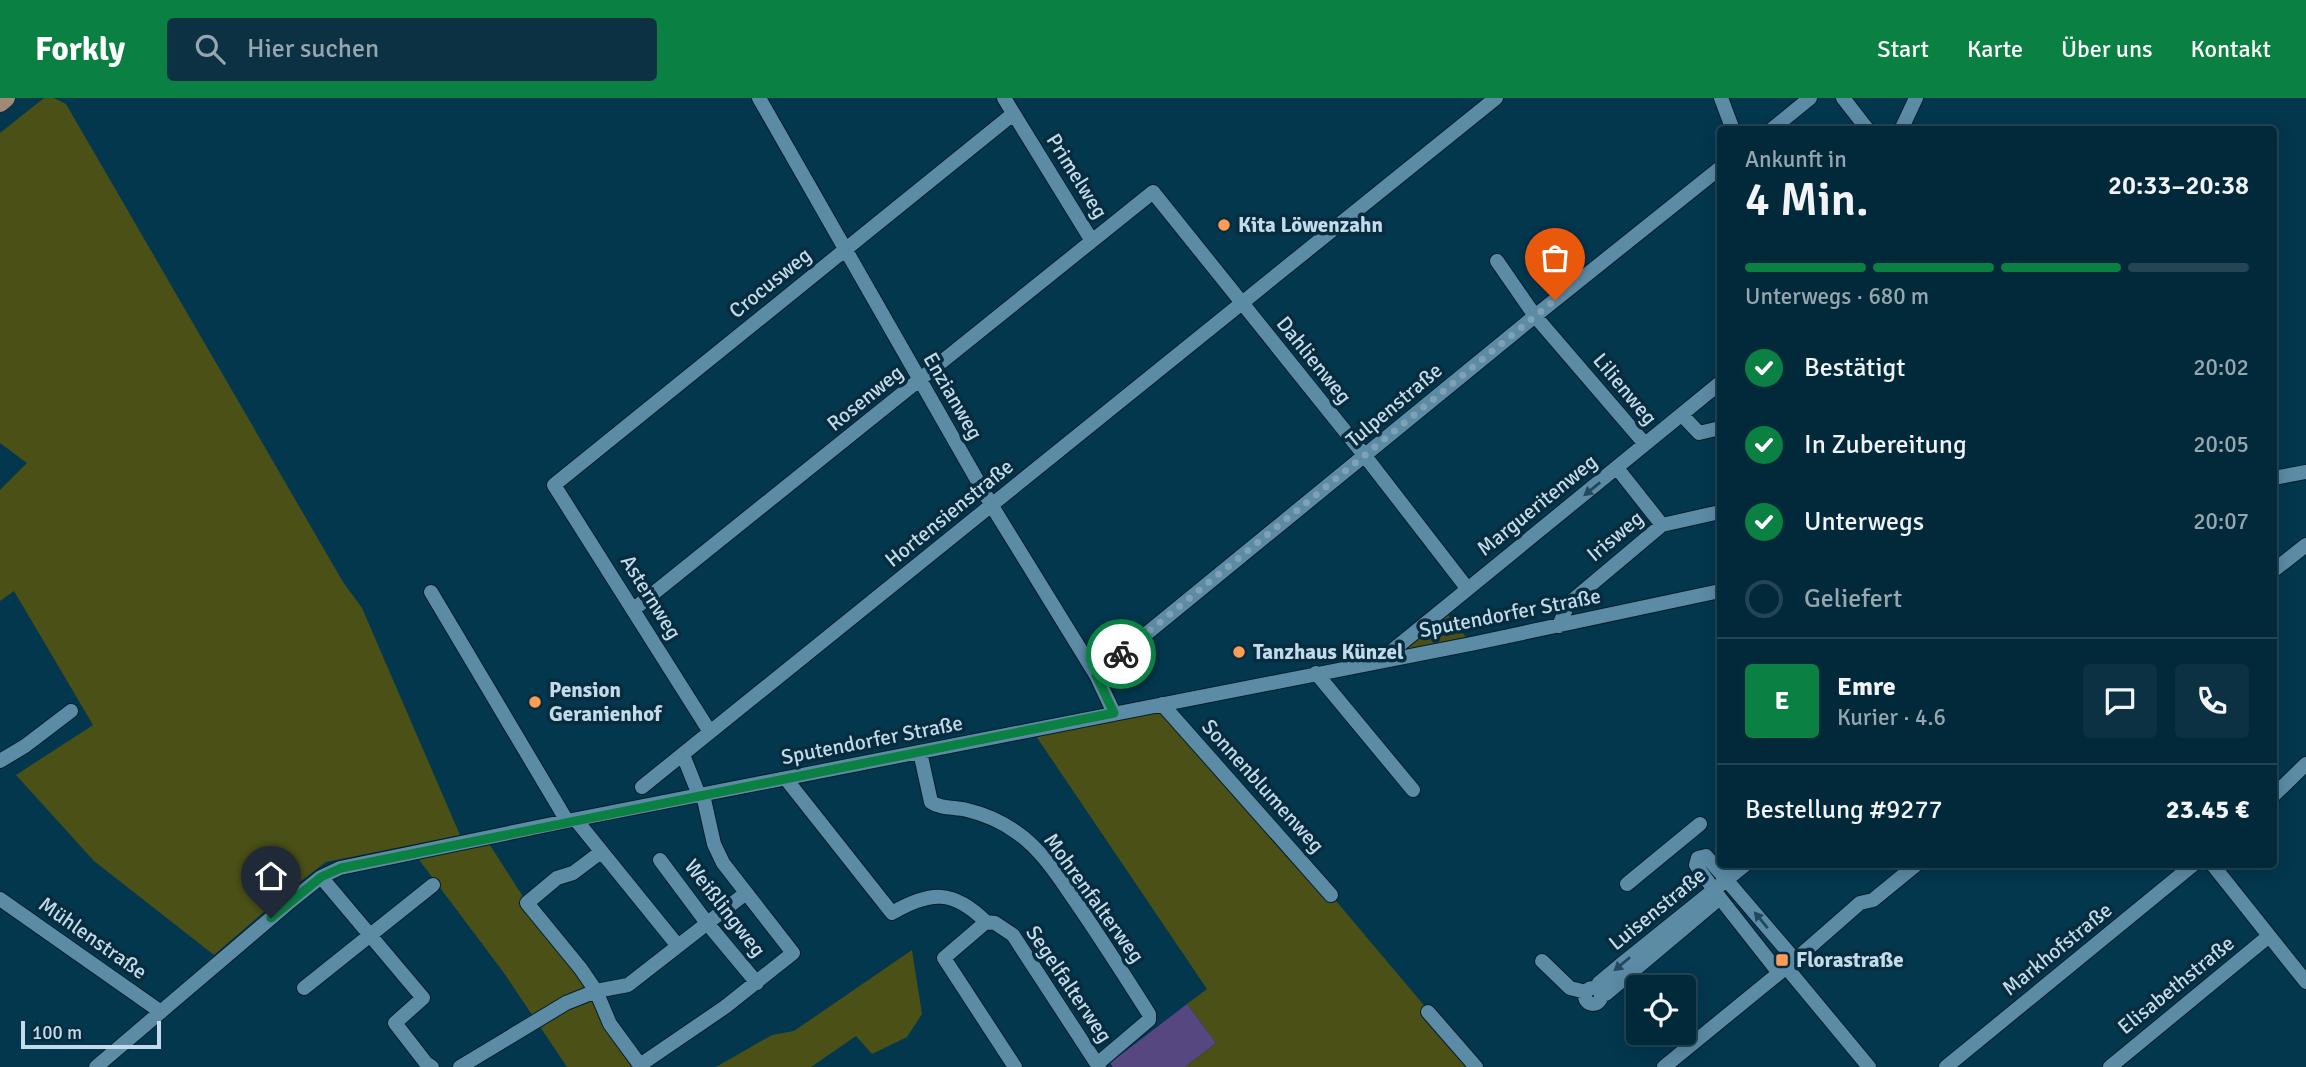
<!DOCTYPE html>
<html lang="de">
<head>
<meta charset="utf-8">
<style>
	:root { --surface:#02293a; --page:#0c3142; --text:#f1f3f6; --muted:#96a6af; --line:#234554; --accent:#0b8043 }
	body { margin:0; font-family:Signika,sans-serif; background:var(--page); color:var(--text); height:100vh; display:flex; flex-direction:column; font-size:26px; white-space:nowrap }
	* { box-sizing:border-box; margin:0 }
	p { font-size:23px; color:var(--muted) }
	.icon { flex:none; width:38px; height:38px; fill:none; stroke:currentColor; stroke-width:2; stroke-linecap:round; stroke-linejoin:round }
	.map { position:relative; flex:1; overflow:hidden }
	.panel { position:absolute; left:1717px; top:28px; width:560px; height:742px; display:flex; flex-direction:column; background:var(--surface); border-radius:7px; box-shadow:0 4px 18px #0003,0 0 0 2px var(--line) }
	.panel>* { flex:none }
	.tools { position:absolute; left:1626px; top:877px; display:grid; gap:14px }
	.tools a { display:grid; place-items:center; width:70px; height:70px; border-radius:7px; background:var(--surface); box-shadow:0 4px 18px #0003,0 0 0 2px var(--line); font-size:35px }
	.scale { position:absolute; left:21px; bottom:18px; width:140px; box-sizing:border-box; padding-left:7px; border:4px solid #c2dae9; border-top:0; font-size:19px; line-height:24px; white-space:nowrap; color:#c2dae9; -webkit-text-stroke:5px #072c3e; paint-order:stroke }
	.pin { position:absolute; display:grid; place-items:center; width:60px; height:60px; color:#fff; margin:-72px -30px; border-radius:50% 50% 50% 0; rotate:-45deg; box-shadow:0 0 7px #0007 }
	.pin .icon { rotate:45deg }
	.courier { position:absolute; display:grid; place-items:center; width:70px; height:70px; margin:-35px; border:5px solid #0b8043; border-radius:50%; background:#fff; color:#222; box-shadow:0 2px 9px #0007 }
	.overview em { font-style:normal; font-weight:600 }
	.overview div { display:flex; flex-direction:column-reverse }
	.overview { display:flex; align-items:center; justify-content:space-between; height:119px; padding:0 28px }
	h1 { font-size:46px; font-weight:600; line-height:52px }
	.bar { display:grid; grid-template-columns:repeat(4,1fr); gap:10px 7px; align-content:center; height:84px; padding:0 28px }
	.bar i { height:9px; border-radius:5px; background:var(--line) }
	.bar .selected { background:var(--accent) }
	.bar p { grid-column:span 4 }
	.line { display:flex; align-items:center; gap:18px; padding:0 28px; border-top:2px solid var(--line) }
	.line div { flex:1 }
	.round { display:grid; place-items:center; flex:none; width:74px; height:74px; border-radius:7px; background:var(--page) }
	ol { padding:0 28px; list-style:none }
	li { display:flex; align-items:center; gap:21px; height:77px }
	li p { margin-inline-start:auto }
	li .icon { padding:7px; border-radius:50%; background:var(--accent); color:#fff; stroke-width:4 }
	li:last-child { color:var(--muted) }
	li i { width:38px; height:38px; border:4px solid var(--line); border-radius:50% }
	header { display:flex; align-items:center; gap:42px; box-sizing:border-box; height:98px; padding:0 35px; background:var(--accent); color:#fff }
	header strong { font-size:33px }
	nav { display:flex; gap:38px; margin-inline-start:auto; font-size:24px }
	.search { width:490px; height:63px; background:var(--page); display:flex; align-items:center; gap:18px; box-sizing:border-box; padding:0 24px; border-radius:7px; color:var(--muted); font-size:26px }
	.map>svg:first-child { display:block }
	.green { fill:#4b5017 }
	.water { fill:#564780 }
	.lines { fill:none; stroke-linecap:round; stroke-linejoin:round }
	.minor-casing { stroke:#051d29; stroke-width:16 }
	.major-casing { stroke:#051d29; stroke-width:19 }
	.minor { stroke:#5c8ba6; stroke-width:14 }
	.major { stroke:#a08977; stroke-width:18 }
	.oneway { fill:#21485d }
	.done { stroke:#7fa1b3; stroke-width:7; stroke-dasharray:0 12.6 }
	.route { stroke:#0b8043; stroke-width:9 }
	.poi-dot { fill:#fd9c56; stroke:#072c3e; stroke-width:2.5 }
	.labels { text-anchor:middle; dominant-baseline:central; stroke-width:7; stroke-linejoin:round; paint-order:stroke }
	.street-label { font-size:21px; fill:#c2dae9; stroke:#072c3e }
	.poi-label { font-size:21px; font-weight:bold; fill:#c2dae9; stroke:#072c3e; text-anchor:start }
</style>
</head>
<body>
<header>
<strong>Forkly</strong>
<div class="search"><svg class="icon" aria-label="search" viewBox="0 0 24 24"><circle cx="10" cy="10" r="6"/><path d="M15 15l6 6"/></svg>Hier suchen</div>
<nav><a>Start</a><a>Karte</a><a>Über uns</a><a>Kontakt</a></nav>
</header>
<div class="map">
<svg width="2306" height="969" viewBox="0 0 2306 969">
	<rect width="100%" height="100%" fill="#03374e"/>
	<path class="green" d="M44 0H54L66 6 343 484 362 510 460 737 326 764 288 793 214 857 94 763 16 677 93 627 14 493 0 503V392L27 365 0 345V35Z
		M1445 514 1466 539 1403 552Z
		M1167 612 1331 797 1476 969H1185L1216 945 1187 906 1207 891 1036 638Z
		M488 744 527 805 642 969H567L504 875 417 759Z
		M912 852 922 916 907 939 872 956 856 938 811 969H716L772 937 794 933Z"/>
	<path class="water" d="M1187 906 1216 945 1185 969H1113L1110 965Z"/>
	<g class="lines">
		<g class="minor-casing">
			<path id="minor" d="M759 0 992 408 1096 577 1114 615
				M1004 0 1092 143
				M1721 0 1733 32
				M1843 0 1868 32
				M1771 32 1810 0
				M1901 32 1916 0
				M1497 163 1535 218 1645 346
				M1682 317 1699 335 1720 330
				M1617 370 1662 427
				M2273 380 2306 374
				M2273 473 2306 447
				M431 494 567 723
				M634 511 1153 94 1365 358 1467 490
				M1559 528 1568 506 1662 427 1720 414
				M1382 561 1720 285
				M1316 575 1413 692
				M1096 577 1535 218 1720 70
				M1162 606 1331 797
				M710 634 554 387 1013 16
				M920 654 931 704C941 711 955 709 967 712 984 716 1002 724 1016 734 1038 749 1054 772 1069 794 1097 834 1123 875 1149 916V922L1097 966
				M683 657 699 697
				M0 663 25 648 71 613
				M786 681 892 815C930 793 953 791 986 824L995 825 1013 837 1099 969
				M642 689 1496 0
				M2273 698 2306 666
				M576 722 678 848
				M601 754 573 775 557 780 527 805 581 871 596 893 610 926 640 967 725 909 793 855 723 765 714 746 703 697
				M660 762 707 825 757 885
				M2212 766 2306 884
				M321 779 423 900 395 925 426 965 432 969
				M1627 786 1700 726
				M0 801 161 914
				M986 824 944 860 1015 969
				M1542 863 1570 890 1586 894
				M1786 869 1869 969
				M1779 875 1720 800 1696 767 1698 760 1706 758 1795 862
				M304 890 433 787
				M1596 890 1599 885 1623 865 1746 766
				M1585 898a8 8 0 1 1 16 0a8 8 0 1 1-16 0Z
				M1601 896H1606L1720 800
				M1428 914 1476 969
				M96 969 291 803 321 779 340 770 567 723 1471 546 1720 493
				M460 969 566 905 596 893 628 887 746 795
				M1664 969 1795 862 1860 805 1873 802 1917 766
				M1946 969 2194 766
				M2110 969 2269 838"/>
		</g>
		<g class="major-casing">
			<path id="major" d="M0 5 6 0"/>
		</g>
		<use href="#minor" class="minor"/>
		<use href="#major" class="major"/>
	</g>
	<defs><path id="oneway-solid" d="M-6-.8H1V-3.2L6.5 0L1 3.2V.8H-6Z" transform="scale(1.75)"/></defs>
	<g class="oneway">
		<use href="#oneway-solid" transform="translate(1592 391) rotate(141)"/>
		<use href="#oneway-solid" transform="translate(1761 822) rotate(-130)"/>
		<use href="#oneway-solid" transform="translate(1622 866) rotate(140)"/>
	</g>
	<g class="lines">
		<path class="done" d="M1121 556 1555 202"/>
		<path class="route" d="M271 820 321 779 341 770 1114 615 1096 577 1121 556"/>
	</g>
	<g class="poi-dot">
		<circle cx="1224" cy="127" r="7"/>
		<circle cx="1239" cy="554" r="7"/>
		<circle cx="535" cy="604" r="7"/>
		<rect x="1775" y="855" width="14" height="14" rx="3.5"/>
	</g>
	<g class="labels">
		<g class="street-label">
			<text transform="translate(1077 78) rotate(58)">Primelweg</text>
			<text transform="translate(770 185) rotate(-39)">Crocusweg</text>
			<text transform="translate(1314 262) rotate(51)">Dahlienweg</text>
			<text transform="translate(1625 291) rotate(50)">Lilienweg</text>
			<text transform="translate(953 298) rotate(60)">Enzianweg</text>
			<text transform="translate(865 300) rotate(-39)">Rosenweg</text>
			<text transform="translate(1394 307) rotate(-40)">Tulpenstraße</text>
			<text transform="translate(1537 407) rotate(-39)">Margueritenweg</text>
			<text transform="translate(949 415) rotate(-39)">Hortensienstraße</text>
			<text transform="translate(1615 438) rotate(-40)">Irisweg</text>
			<text transform="translate(651 499) rotate(58)">Asternweg</text>
			<text transform="translate(1510 515) rotate(-11)">Sputendorfer Straße</text>
			<text transform="translate(872 642) rotate(-11)">Sputendorfer Straße</text>
			<text transform="translate(1263 688) rotate(48)">Sonnenblumenweg</text>
			<text transform="translate(1094 800) rotate(54)">Mohrenfalterweg</text>
			<text transform="translate(725 810) rotate(52)">Weißlingweg</text>
			<text transform="translate(1657 811) rotate(-39)">Luisenstraße</text>
			<text transform="translate(93 840) rotate(35)">Mühlenstraße</text>
			<text transform="translate(2057 851) rotate(-39)">Markhofstraße</text>
			<text transform="translate(1069 886) rotate(56)">Segelfalterweg</text>
			<text transform="translate(2176 887) rotate(-39)">Elisabethstraße</text>
		</g>
		<g class="poi-label">
			<text x="1238" y="127">Kita Löwenzahn</text>
			<text x="1253" y="554">Tanzhaus Künzel</text>
			<text x="549" y="592">Pension<tspan x="549" dy="24">Geranienhof</tspan></text>
			<text x="1796" y="862">Florastraße</text>
		</g>
	</g>
</svg>
<div class="tools">
<a><svg class="icon" aria-label="locate" viewBox="0 0 24 24"><circle cx="12" cy="12" r="6"/><path d="M12 2v4M12 18v4M2 12h4M18 12h4"/></svg></a>
</div>
<div class="scale">100 m</div>
<div class="pin" style="left:1555px;top:202px;background:#ea580c"><svg class="icon" aria-label="bag" viewBox="0 0 24 24"><path d="M5 8h14l-1 12H6zM9 8a3 3 0 0 1 6 0"/></svg></div>
<div class="pin" style="left:271px;top:820px;background:#1f2937"><svg class="icon" aria-label="home" viewBox="0 0 24 24"><path d="M3 11l9-7 9 7M6 9v11h12V9"/></svg></div>
<div class="courier" style="left:1121px;top:556px"><svg class="icon" aria-label="bike" viewBox="0 0 24 24"><circle cx="6" cy="16" r="4"/><circle cx="18" cy="16" r="4"/><path d="M6 16l4-8h5l3 8M10 8l3 8H6M13 5h3"/></svg></div>
<section class="panel">
<div class="overview"><div><h1>4 Min.</h1><p>Ankunft in</p></div><em>20:33–20:38</em></div>
<div class="bar"><i class="selected"></i><i class="selected"></i><i class="selected"></i><i></i><p>Unterwegs · 680 m</p></div>
<ol>
<li><svg class="icon" aria-label="check" viewBox="0 0 24 24"><path d="M5 12l5 5 9-10"/></svg>Bestätigt<p>20:02</p></li>
<li><svg class="icon" aria-label="check" viewBox="0 0 24 24"><path d="M5 12l5 5 9-10"/></svg>In Zubereitung<p>20:05</p></li>
<li><svg class="icon" aria-label="check" viewBox="0 0 24 24"><path d="M5 12l5 5 9-10"/></svg>Unterwegs<p>20:07</p></li>
<li><i></i>Geliefert</li>
</ol>
<div class="line" style="height:126px"><b class="round" style="background:var(--accent);color:#fff">E</b><div><b>Emre</b><p>Kurier · 4.6</p></div><a class="round"><svg class="icon" aria-label="chat" viewBox="0 0 24 24"><path d="M4 5h16v11H9l-5 4z"/></svg></a><a class="round"><svg class="icon" aria-label="phone" viewBox="0 0 24 24"><path d="M5 4h4l2 5-3 2q2 4 5 5l2-3 5 2v4C11 20 4 13 5 4z"/></svg></a></div>
<div class="line" style="height:91px"><div>Bestellung #9277</div><b>23.45 €</b></div>
</section>
</div>
</body>
</html>
